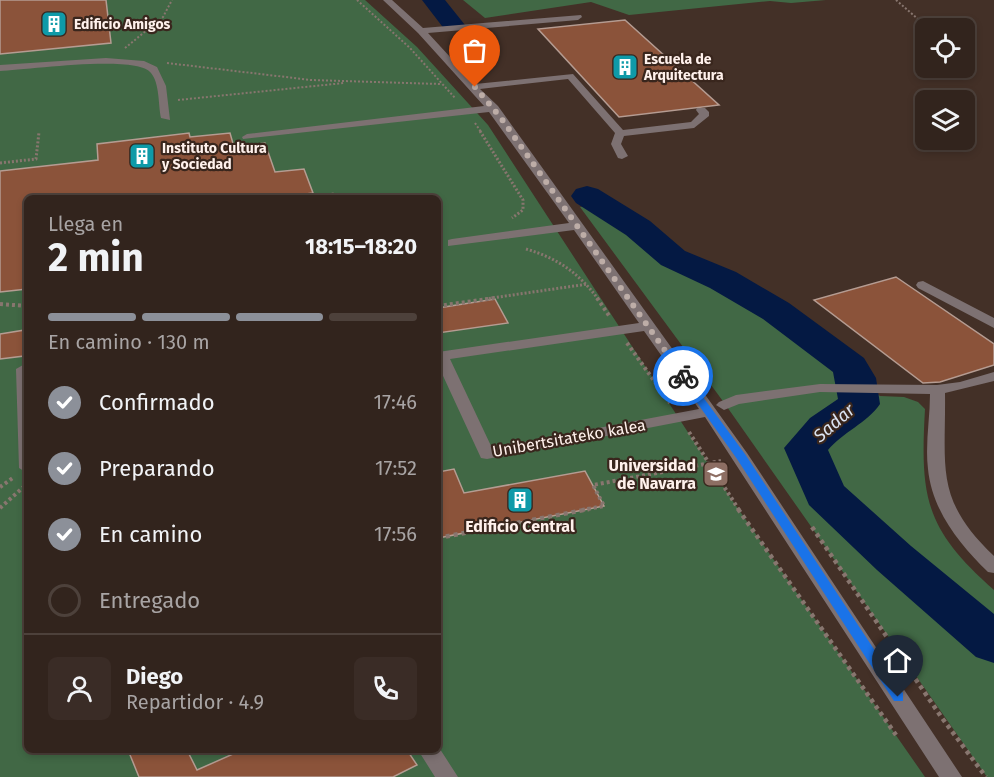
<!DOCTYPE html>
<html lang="es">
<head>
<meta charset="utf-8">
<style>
	:root { --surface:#32241d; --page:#3a2c26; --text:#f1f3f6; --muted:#a8a4a4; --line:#4d413b; --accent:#8c9099 }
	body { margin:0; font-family:"Fira Sans",sans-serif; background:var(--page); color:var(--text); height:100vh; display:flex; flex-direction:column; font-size:22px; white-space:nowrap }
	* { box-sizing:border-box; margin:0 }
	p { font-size:20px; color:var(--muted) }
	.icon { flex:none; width:33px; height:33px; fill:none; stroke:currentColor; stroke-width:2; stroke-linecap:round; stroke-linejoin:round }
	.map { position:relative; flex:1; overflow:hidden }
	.panel { position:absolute; left:24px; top:195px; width:417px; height:558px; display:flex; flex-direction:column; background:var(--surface); border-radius:9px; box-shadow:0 3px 9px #0003,0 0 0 2px var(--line) }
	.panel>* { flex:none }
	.tools { position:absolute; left:915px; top:18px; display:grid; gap:12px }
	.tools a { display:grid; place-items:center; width:60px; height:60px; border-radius:9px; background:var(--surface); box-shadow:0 3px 9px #0003,0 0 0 2px var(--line); font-size:30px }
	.pin { position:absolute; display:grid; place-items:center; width:51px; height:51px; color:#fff; margin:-62px -26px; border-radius:50% 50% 50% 0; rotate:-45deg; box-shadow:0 0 6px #0007 }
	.pin .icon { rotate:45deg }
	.courier { position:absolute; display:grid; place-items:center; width:60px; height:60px; margin:-30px; border:4px solid #1a73e8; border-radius:50%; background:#fff; color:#222; box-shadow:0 2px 8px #0007 }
	.headline em { font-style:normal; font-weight:700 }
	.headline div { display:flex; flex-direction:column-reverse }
	.headline { display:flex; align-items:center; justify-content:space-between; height:102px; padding:0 24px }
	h1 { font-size:39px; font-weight:700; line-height:45px }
	.bar { display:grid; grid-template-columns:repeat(4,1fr); gap:9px 6px; align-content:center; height:72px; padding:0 24px }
	.bar i { height:8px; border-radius:4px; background:var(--line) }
	.bar .current { background:var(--accent) }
	.bar p { grid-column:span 4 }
	.line { display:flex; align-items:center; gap:15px; padding:0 24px; border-top:2px solid var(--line) }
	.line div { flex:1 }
	.round { display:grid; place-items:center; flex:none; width:63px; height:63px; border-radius:9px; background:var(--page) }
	ol { padding:0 24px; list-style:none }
	li { display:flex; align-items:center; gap:18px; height:66px }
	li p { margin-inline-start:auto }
	li .icon { padding:6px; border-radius:50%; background:var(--accent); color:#fff; stroke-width:4 }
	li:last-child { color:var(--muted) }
	li i { width:33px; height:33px; border:3px solid var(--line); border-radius:50% }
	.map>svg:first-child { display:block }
	.green { fill:#416845; fill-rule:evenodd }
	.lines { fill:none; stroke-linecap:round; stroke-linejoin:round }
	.river { fill:#041943; fill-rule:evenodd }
	.building { fill:#8b533a; stroke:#b59c92; stroke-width:1.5 }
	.path-far3 { stroke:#88766f; stroke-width:2; stroke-dasharray:2 2; stroke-linecap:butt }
	.path-far2 { stroke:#88766f; stroke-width:3; stroke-dasharray:2 2; stroke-linecap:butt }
	.path-far1 { stroke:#88766f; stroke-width:4; stroke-dasharray:3 3; stroke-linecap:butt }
	.path { stroke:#88766f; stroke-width:4.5; stroke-dasharray:4 4; stroke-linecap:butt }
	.minor { fill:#7d7172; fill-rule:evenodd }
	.route { fill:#1a73e8 }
	.done { stroke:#bdada7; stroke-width:6; stroke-dasharray:0 10.8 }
	.labels { text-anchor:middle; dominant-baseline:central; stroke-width:4.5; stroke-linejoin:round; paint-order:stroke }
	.far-poi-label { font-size:14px; font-weight:bold; fill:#fff1ec; stroke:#39261d; text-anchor:start }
	.street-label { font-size:16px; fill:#fff1ec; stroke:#39261d }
	.poi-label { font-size:16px; font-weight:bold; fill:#fff1ec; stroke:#39261d; text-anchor:end }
	.water-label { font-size:18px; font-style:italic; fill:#dbe4f3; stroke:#39261d }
</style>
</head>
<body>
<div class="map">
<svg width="994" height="777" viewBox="0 0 994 777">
	<rect width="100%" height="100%" fill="#433027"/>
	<path class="green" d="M0 0H365L417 47 488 125 732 500 925 777H0ZM27 198H438V750H27Z
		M463 0H826L791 3 770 1 629 15 591 2 485 18Z
		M594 205 614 219 649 253 759 308 839 369 880 396 904 397 918 402 925 409C920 498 925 529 994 590V777H987L725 404 580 207Z"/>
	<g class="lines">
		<path class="river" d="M422 0H445L465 25 461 30H445Z
			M587 186 598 189 650 221 685 251 736 272 789 303 864 358 876 378 880 404C867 423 843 432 828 450L844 486 911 546 994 614V663L976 657 877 570 809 505 784 448 810 418 838 399 833 372 763 319 710 288 661 265 626 235 576 203 571 196 576 189Z"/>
	</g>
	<path class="building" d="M0 0H106L111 43 0 54Z
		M625 20 719 105 619 117 538 29Z
		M189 133 190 137 230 133 234 147 265 143 275 172 304 169 313 193 277 198H27V289L0 292V171L98 160 97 144Z
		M896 277 994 344V365L940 382 923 383 814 300Z
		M495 299 508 323 438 333V308Z
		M25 330 24 356 0 359V334Z
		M454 469 464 493 585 471 604 506 438 538V472Z
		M128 750H187L197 770 242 750H407L417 765 393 777H139Z"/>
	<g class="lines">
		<path class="path-far3" d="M357 0 410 48 455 98
			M896 0 926 26 935 28
			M125 48 163 17 172 0
			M167 63 311 80 440 84
			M178 100 344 83
			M475 123 481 132"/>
		<path class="path-far2" d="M480 131 523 200V210L512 218
			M0 163 36 159 39 132
			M304 198 334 194
			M526 249C557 258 579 273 598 299
			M485 299 588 284"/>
		<path class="path-far1" d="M597 298 610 317
			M0 304 27 306
			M438 306 495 298
			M627 343 670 403
			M689 432 739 510
			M0 487 14 477
			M0 508 27 484
			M582 510 604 506 593 485 721 461"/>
		<path class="path" d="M738 509 896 735
			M812 527 942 718 986 777
			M438 538 589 509"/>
		<path class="minor" d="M383 0H392L423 28 581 15 582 17 578 20 428 33 475 84 573 74 623 130 691 122 699 114 696 110 697 108H705L709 112V116L694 128 624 136 621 144 628 156 622 159 618 158 611 144 615 133 568 79 480 89 498 106 747 453 962 777H939L705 417 487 459 481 458 438 365V352L639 323 574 230 448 246V240L452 239 569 223 489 112 243 139 242 137 247 134 484 106 418 33ZM644 331 699 409 492 448 450 359Z
			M106 58 144 61 157 67 166 86 170 120 161 118C158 105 160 84 151 73 137 54 26 70 0 71V65Z
			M923 281 994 318V328L918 288 916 285 918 282Z
			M23 365 27 366V473L19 468 16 369Z
			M994 372V381L945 393C946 468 934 499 994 556V573L988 572C959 544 932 510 928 469 925 444 930 419 930 394L820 392 739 404 724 410 716 405 719 402 736 395 820 384 937 385 960 382Z
			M438 746 458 777H435L418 750H438Z"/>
	</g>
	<path class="route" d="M679 374H686L745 454 903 693V701H894L737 459 678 376Z"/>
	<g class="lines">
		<path class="done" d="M475 87 501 118 683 376"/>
	</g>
	<defs>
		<g id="building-square" transform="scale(1.35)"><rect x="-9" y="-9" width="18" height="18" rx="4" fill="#0f9aa8" stroke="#39261d"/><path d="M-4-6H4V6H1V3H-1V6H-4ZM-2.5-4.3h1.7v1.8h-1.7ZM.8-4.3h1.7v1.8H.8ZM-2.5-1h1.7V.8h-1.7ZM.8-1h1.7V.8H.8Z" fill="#fff"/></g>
		<g id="university-square" transform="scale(1.35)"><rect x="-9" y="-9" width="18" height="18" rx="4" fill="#8d6e63" stroke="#39261d"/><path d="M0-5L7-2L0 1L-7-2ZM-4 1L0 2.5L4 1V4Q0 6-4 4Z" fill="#fff"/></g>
	</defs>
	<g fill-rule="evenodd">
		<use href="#building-square" x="54" y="24"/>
		<use href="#building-square" x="625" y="67"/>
		<use href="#building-square" x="142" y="156"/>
		<use href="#university-square" x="716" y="474"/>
		<use href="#building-square" x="520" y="500"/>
	</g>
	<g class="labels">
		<g class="far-poi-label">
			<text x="74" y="24">Edificio Amigos</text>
			<text x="644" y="59">Escuela de<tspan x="644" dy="16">Arquitectura</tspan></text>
			<text x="162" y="148">Instituto Cultura<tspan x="162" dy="16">y Sociedad</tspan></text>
		</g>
		<g class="street-label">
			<text transform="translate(569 438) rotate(-10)">Unibertsitateko kalea</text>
		</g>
		<g class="poi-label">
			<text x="696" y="465">Universidad<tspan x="696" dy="18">de Navarra</tspan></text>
			<text x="520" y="526" text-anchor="middle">Edificio Central</text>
		</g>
		<g class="water-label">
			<text transform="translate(834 423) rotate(-41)">Sadar</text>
		</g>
	</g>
</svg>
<div class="tools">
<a><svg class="icon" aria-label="locate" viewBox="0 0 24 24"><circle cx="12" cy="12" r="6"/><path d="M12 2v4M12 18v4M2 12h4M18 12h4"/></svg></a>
<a><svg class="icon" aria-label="layers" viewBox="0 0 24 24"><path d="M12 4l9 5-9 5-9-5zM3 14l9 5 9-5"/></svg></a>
</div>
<div class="pin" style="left:475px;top:87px;background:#ea580c"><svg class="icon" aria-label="bag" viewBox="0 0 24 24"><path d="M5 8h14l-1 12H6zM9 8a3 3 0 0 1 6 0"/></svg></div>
<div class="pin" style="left:898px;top:697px;background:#1f2937"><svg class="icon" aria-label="home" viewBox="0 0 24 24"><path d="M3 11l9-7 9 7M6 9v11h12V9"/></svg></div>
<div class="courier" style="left:683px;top:376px"><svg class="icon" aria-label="bike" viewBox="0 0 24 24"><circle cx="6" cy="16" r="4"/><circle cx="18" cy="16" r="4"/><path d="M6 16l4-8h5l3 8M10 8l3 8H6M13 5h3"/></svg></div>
<section class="panel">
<div class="headline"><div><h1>2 min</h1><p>Llega en</p></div><em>18:15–18:20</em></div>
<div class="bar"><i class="current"></i><i class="current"></i><i class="current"></i><i></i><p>En camino · 130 m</p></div>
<ol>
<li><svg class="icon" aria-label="check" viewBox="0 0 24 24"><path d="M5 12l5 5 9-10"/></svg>Confirmado<p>17:46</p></li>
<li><svg class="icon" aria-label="check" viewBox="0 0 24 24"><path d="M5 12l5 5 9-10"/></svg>Preparando<p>17:52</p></li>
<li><svg class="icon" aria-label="check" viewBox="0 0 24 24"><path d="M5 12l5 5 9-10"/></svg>En camino<p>17:56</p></li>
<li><i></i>Entregado</li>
</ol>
<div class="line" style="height:108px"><a class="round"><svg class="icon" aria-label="person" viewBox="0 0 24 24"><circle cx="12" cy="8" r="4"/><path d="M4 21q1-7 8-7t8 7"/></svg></a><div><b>Diego</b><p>Repartidor · 4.9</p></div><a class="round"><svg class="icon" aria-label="phone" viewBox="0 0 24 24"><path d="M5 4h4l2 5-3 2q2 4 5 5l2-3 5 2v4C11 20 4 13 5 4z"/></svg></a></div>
</section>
</div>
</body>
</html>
